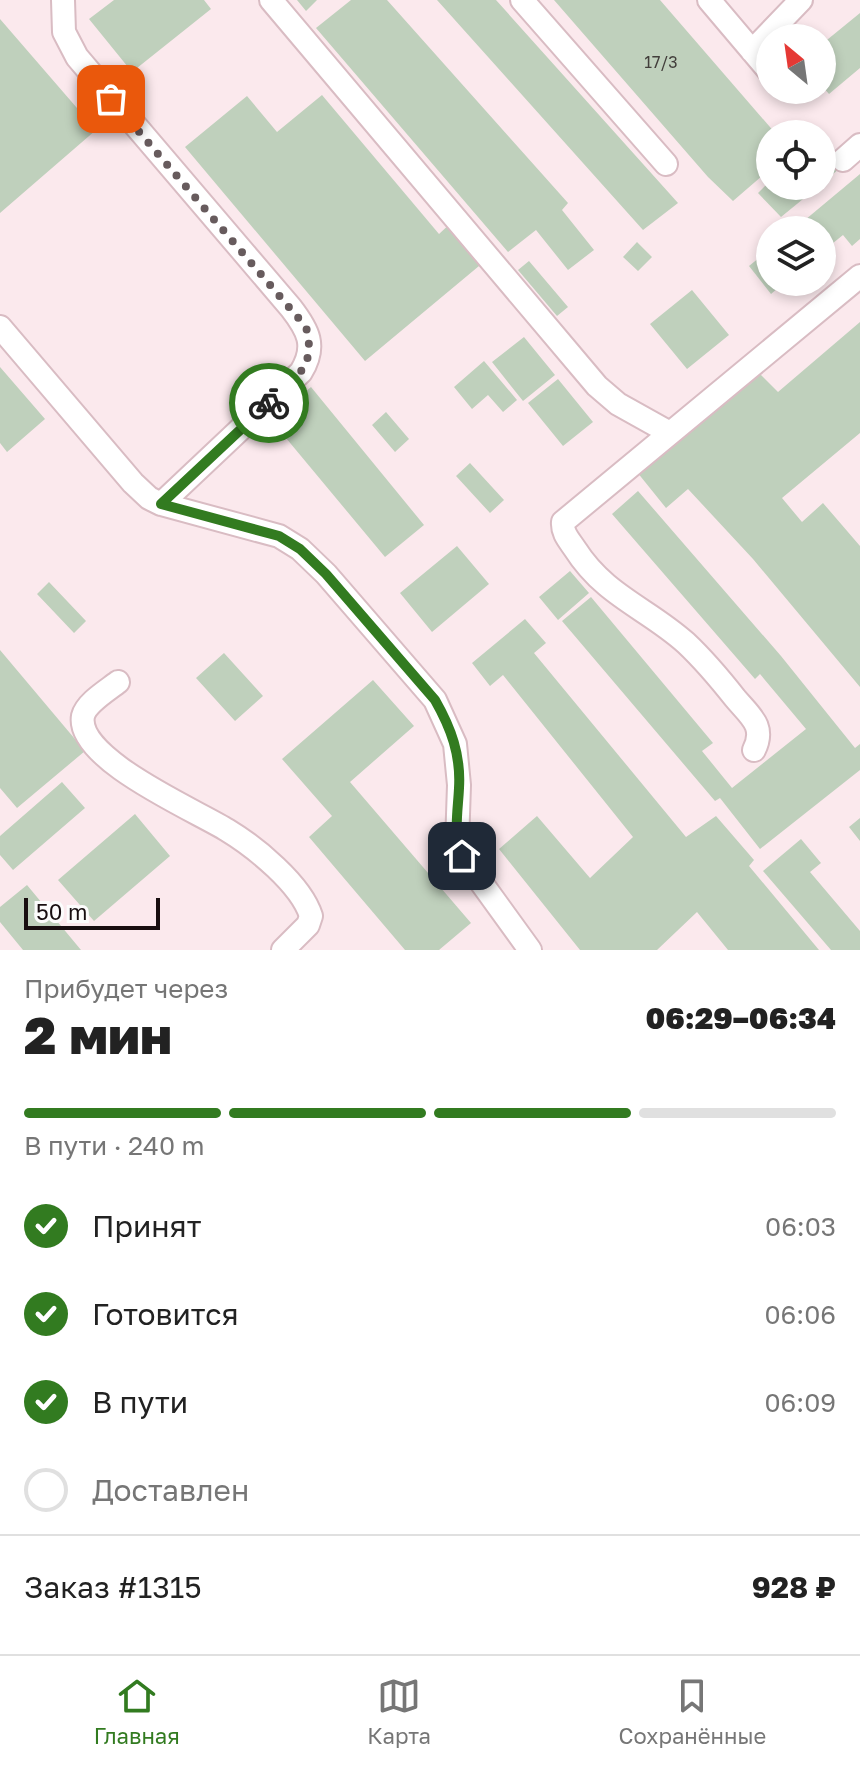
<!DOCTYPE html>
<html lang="ru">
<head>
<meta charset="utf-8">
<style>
	:root { --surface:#fff; --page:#f6f6f6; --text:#222; --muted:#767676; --line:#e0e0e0; --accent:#327b20 }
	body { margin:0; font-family:"Golos Text",sans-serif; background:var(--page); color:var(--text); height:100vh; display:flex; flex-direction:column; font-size:30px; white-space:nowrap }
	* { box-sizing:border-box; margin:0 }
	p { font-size:26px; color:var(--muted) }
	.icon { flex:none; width:44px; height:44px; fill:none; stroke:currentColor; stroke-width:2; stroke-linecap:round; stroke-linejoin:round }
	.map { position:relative; height:950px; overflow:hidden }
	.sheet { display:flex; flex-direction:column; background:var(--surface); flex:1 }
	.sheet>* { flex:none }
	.needle { width:52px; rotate:331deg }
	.controls { position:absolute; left:756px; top:24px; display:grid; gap:16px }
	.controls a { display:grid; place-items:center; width:80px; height:80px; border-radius:50%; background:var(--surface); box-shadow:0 4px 12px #0003; font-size:40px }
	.scale { position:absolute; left:24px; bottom:20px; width:136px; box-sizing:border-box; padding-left:8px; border:4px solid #180e10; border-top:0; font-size:22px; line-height:28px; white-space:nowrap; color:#180e10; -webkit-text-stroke:6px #fcfcfc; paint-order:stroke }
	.pin { position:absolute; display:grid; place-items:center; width:68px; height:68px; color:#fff; margin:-34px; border-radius:16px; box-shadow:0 4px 12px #0006 }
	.courier { position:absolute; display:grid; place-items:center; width:80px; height:80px; margin:-40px; border:6px solid #327b20; border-radius:50%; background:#fff; color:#222; box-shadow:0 2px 10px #0007 }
	.head em { font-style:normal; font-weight:800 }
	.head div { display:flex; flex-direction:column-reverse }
	.head { display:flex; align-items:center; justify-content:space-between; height:136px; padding:0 24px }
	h1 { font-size:52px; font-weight:800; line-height:60px }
	.bar { display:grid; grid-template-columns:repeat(4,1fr); gap:12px 8px; align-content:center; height:96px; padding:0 24px }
	.bar i { height:10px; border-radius:6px; background:var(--line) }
	.bar .selected { background:var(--accent) }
	.bar p { grid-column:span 4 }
	.line { display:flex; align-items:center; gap:20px; padding:0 24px; border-top:2px solid var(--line) }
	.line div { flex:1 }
	ol { padding:0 24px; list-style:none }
	li { display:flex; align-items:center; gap:24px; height:88px }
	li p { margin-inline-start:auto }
	li .icon { padding:8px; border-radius:50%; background:var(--accent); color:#fff; stroke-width:4 }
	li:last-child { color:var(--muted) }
	li i { width:44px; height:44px; border:4px solid var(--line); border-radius:50% }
	.tab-bar { display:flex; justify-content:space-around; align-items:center; height:112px; border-top:2px solid var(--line); background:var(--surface); font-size:22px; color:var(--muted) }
	.tab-bar a { display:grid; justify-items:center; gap:4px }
	.tab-bar .selected { color:var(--accent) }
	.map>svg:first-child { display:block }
	.building { fill:#bfd0bc }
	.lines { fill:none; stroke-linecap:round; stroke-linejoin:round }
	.minor-casing { stroke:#d9bcc3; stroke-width:26 }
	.minor { stroke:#fff; stroke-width:22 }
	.done { stroke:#675b5d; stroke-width:8; stroke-dasharray:0 14.4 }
	.route { stroke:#327b20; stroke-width:10 }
	.labels { text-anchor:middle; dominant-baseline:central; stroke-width:8; stroke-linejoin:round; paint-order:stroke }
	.number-label { font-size:16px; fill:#423e3b }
</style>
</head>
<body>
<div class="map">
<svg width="860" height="950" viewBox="0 0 860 950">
	<rect width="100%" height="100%" fill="#fbe9ed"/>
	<path class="building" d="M114 0H204L211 9 132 72 89 19Z
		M297 0H317L306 11Z
		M351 0H387L568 203 562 210 594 250 568 270 536 230 508 252 316 28Z
		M437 0H496L678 203 643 230Z
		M554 0H660L776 134H770V169L733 201 708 177Z
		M860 13V68L829 94 822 86V44Z
		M0 19 96 130 0 213Z
		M322 95 439 234 453 221 485 261 365 361 185 147 247 96 277 132Z
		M822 151 839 169 822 183Z
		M860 174V239L852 246 843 235 822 252V230H793Z
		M770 181V186H819L781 217 758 193Z
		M637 242 652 257 638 271 623 257Z
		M770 249V282H785L771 294 749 266Z
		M529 261 568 307 557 316 518 270Z
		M692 290 729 335 687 369 650 324Z
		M860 322V433L782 498 802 522 823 503 860 546V687L753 559 688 489 666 508 637 472 760 374 778 392Z
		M524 337 555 375 523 401 492 362Z
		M484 361 517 400 503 412 488 395 472 409 454 387Z
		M0 367 45 419 7 452 0 443Z
		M558 379 593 422 563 446 528 403Z
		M311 387 424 525 385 557 271 420Z
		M386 412 409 439 395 452 372 425Z
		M470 463 504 500 490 513 456 476Z
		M638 491 781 656 855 748 860 744V770L760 849 720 798 715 801 562 621 591 597 713 743 702 751 732 788 806 729 760 674 755 679 612 514Z
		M457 546 489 584 432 632 400 593Z
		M570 571 589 593 558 620 539 597Z
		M49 582 86 621 74 633 37 594Z
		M525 619 546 643 534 653 686 837 716 816 754 860 749 866 819 950H728L697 912 657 950H580L499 849 537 816 590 878 633 837 503 675 490 686 472 663Z
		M0 650 85 751 17 808 0 788Z
		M224 653 263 696 235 721 196 678Z
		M373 680 414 726 350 782 471 923 439 950H405L309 837 332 816 282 759Z
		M62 782 85 808 13 870 0 855V836Z
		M135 814 170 856 94 921 58 880Z
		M860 818V841L849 827Z
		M801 839 821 863 810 872 860 931V950H831L763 871Z
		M27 885 81 950H23L0 922V907Z"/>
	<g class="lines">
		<g class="minor-casing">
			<path id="minor" d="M63 0 64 32 77 57 291 308C308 330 317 346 301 372L161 504
				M271 0 597 386 618 404 670 433
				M522 0 666 164
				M709 0 770 72
				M752 51 801 0
				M843 160 860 145
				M0 327 133 483 149 498 161 504 279 536 300 549 326 574 435 700 455 744 459 785 457 844 462 856 530 950
				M118 682C108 690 86 703 83 716 75 759 197 811 227 830 255 847 301 884 311 916L308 925 283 950
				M754 750C766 726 750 716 735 698 720 679 704 660 686 643 647 608 605 596 575 549 569 540 562 533 563 522L860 276"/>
		</g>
		<use href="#minor" class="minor"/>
	</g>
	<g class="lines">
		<path class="done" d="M111 99 306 327C317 369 295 376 269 403"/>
		<path class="route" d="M269 403 161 504 279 536 300 549 326 574 435 700C451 728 461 755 459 788 458 811 453 834 462 856"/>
	</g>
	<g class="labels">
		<g class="number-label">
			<text x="661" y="62">17/3</text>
		</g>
	</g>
</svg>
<div class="controls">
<a><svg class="needle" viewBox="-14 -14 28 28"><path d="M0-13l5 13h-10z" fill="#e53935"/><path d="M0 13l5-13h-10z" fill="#767676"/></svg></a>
<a><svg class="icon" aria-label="locate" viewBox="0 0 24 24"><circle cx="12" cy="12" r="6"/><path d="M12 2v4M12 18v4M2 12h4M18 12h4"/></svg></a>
<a><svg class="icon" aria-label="layers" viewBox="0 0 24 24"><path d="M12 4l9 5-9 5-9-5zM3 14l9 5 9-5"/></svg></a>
</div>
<div class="scale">50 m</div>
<div class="pin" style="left:111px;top:99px;background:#ea580c"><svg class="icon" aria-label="bag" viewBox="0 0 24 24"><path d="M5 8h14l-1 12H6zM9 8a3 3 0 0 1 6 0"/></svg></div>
<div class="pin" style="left:462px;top:856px;background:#1f2937"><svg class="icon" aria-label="home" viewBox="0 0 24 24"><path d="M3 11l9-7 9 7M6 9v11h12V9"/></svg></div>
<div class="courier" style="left:269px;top:403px"><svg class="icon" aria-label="bike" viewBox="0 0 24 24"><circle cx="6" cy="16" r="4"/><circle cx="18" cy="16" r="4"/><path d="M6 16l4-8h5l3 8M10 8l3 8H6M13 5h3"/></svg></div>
</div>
<section class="sheet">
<div class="head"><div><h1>2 мин</h1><p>Прибудет через</p></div><em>06:29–06:34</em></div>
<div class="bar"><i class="selected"></i><i class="selected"></i><i class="selected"></i><i></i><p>В пути · 240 m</p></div>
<ol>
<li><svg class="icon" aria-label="check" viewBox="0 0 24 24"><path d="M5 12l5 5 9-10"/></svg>Принят<p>06:03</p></li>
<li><svg class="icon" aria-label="check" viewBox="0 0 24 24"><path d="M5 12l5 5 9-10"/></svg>Готовится<p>06:06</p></li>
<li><svg class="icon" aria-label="check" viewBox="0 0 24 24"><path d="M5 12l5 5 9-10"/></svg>В пути<p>06:09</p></li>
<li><i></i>Доставлен</li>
</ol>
<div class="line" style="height:104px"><div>Заказ #1315</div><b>928 ₽</b></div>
</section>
<nav class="tab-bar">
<a class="selected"><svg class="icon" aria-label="home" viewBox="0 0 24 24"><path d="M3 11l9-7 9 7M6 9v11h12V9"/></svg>Главная</a>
<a><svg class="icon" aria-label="map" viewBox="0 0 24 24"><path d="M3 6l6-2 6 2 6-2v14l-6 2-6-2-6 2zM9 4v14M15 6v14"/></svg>Карта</a>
<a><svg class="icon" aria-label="saved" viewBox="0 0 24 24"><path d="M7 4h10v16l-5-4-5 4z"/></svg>Сохранённые</a>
</nav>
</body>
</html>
